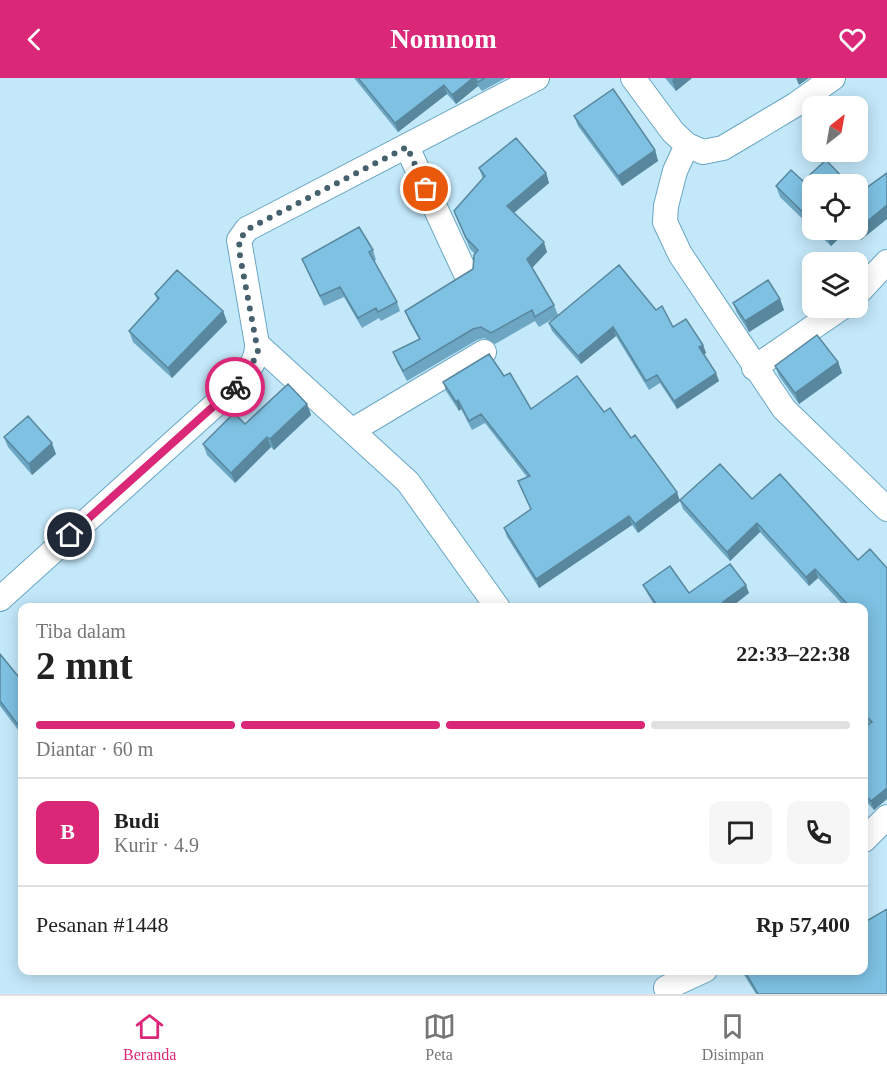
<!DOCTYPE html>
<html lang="id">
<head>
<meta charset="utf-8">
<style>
	:root { --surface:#fff; --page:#f6f6f6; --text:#222; --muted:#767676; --line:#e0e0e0; --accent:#db2777 }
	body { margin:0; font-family:Georgia,serif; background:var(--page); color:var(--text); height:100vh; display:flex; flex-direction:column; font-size:22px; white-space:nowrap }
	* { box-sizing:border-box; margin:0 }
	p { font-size:20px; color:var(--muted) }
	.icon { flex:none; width:33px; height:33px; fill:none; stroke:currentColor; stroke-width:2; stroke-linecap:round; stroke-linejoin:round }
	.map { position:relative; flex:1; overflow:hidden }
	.drawer { position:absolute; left:18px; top:525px; width:850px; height:372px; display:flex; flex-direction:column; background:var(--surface); border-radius:12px; box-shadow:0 3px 15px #0003 }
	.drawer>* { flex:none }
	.needle { width:39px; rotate:31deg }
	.buttons { position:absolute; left:802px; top:18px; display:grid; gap:12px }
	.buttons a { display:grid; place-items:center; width:66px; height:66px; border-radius:12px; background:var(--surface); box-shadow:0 3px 15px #0003; font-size:30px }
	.pin { position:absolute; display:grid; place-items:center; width:51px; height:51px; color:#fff; margin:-26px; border:3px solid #fff; border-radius:50%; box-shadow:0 2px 6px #0007 }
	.courier { position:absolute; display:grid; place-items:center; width:60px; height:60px; margin:-30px; border:4px solid #db2777; border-radius:50%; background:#fff; color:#222; box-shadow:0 2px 8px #0007 }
	.overview em { font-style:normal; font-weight:700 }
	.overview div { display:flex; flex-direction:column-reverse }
	.overview { display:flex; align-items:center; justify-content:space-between; height:102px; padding:0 18px }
	h1 { font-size:39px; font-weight:700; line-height:45px }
	.bar { display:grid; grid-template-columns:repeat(4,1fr); gap:9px 6px; align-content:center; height:72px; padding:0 18px }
	.bar i { height:8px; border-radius:4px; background:var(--line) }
	.bar .active { background:var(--accent) }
	.bar p { grid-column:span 4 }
	.line { display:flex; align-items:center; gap:15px; padding:0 18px; border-top:2px solid var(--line) }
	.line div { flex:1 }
	.round { display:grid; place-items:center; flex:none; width:63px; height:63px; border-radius:12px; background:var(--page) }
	header { display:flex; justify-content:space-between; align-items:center; height:78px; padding:0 18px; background:var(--accent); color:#fff; font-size:27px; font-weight:700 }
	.dock { display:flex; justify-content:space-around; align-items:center; height:84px; border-top:2px solid var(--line); background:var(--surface); font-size:16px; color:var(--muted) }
	.dock a { display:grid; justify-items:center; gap:3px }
	.dock .active { color:var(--accent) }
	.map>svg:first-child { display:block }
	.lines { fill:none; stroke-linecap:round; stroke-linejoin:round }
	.street-casing { stroke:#69a6c3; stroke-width:26 }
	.street { stroke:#fff; stroke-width:24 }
	.wall { fill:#6ca6c2 }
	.shaded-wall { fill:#58879e }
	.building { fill:#7ec1e2; stroke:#58879e; stroke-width:1.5 }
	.done { stroke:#45616e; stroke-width:6; stroke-dasharray:0 10.8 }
	.route { stroke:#db2777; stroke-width:8 }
</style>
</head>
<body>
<header><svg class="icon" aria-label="back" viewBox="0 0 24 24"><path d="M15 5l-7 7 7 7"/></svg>Nomnom<svg class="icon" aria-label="heart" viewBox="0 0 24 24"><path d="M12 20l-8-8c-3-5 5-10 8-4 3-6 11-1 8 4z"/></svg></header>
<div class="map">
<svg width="887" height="916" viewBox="0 0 887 916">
	<rect width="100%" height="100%" fill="#c3e8fa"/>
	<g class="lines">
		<g class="street-casing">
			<path id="street" d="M633 0 673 54 687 67 703 74 723 70 795 27 833 0
				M687 67 675 93 666 128 665 144 680 176 784 331 887 431
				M407 69 465 194
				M858 215 887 184
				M257 266 408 404 498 530
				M754 290 841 230
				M353 352 484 274
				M0 521 236 308C246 295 258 283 257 266L239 162 247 151 537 0
				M864 762 887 739
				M666 910 705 892"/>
		</g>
		<use href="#street" class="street"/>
	</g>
	<path class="wall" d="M354 0H506L482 13 478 8 456 26 447 16 398 54Z
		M665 0H692L676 13Z
		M574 38 655 72 658 83 622 108 578 48Z
		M479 90 546 95 549 105 514 135 547 174 532 190 554 227 558 237 656 232 673 249 703 267 706 275 704 277 719 303 677 331 660 305 649 312 616 258 581 286 552 253 549 245 556 239 539 249 535 243 495 266 484 260 477 262 407 303 397 284 393 274 419 261 409 243 405 233 473 191 475 176 470 171 454 133 483 101Z
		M803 103 813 106V151L780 119 776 108Z
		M814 152H848L831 168Z
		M851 152H858L861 162Z
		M373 172 376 182 374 183 397 224 400 233 381 243 379 240 362 250 344 219 324 228 306 190 302 181Z
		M155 216 223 233 227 244 172 300 133 264 129 253 157 222Z
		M780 221 784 232 749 254 737 235 733 225Z
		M838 284 842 295 799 326 779 298 775 288Z
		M504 298 531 331 604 334 631 360 680 422 752 421 858 482 887 490V721L874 732 864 721V650L869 646 864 641V530H846L818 500 809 508 760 454 730 483 683 431 680 423 638 455 632 447 539 510 507 459 504 450 531 432 518 403 527 399 485 345 472 352 461 331 459 333 446 313 443 304Z
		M307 326 311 337 274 372 271 369 235 405 207 377 203 366 245 346Z
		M4 359 56 376 32 397 8 369Z
		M643 507 689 515H749L730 530H656L647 515Z
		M0 576 22 603V657L0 628Z
		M741 892H864L887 916H756Z"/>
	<path class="shaded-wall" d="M473 0H475L478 8 456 26 452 17Z
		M674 0H692L676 13 672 2Z
		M796 0H809L799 7Z
		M444 7 447 16 398 54 395 45Z
		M655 72 658 83 622 108 618 98Z
		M546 95 549 105 510 138 507 128Z
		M887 127V141L861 162 857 152Z
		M834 152H848L831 168 827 158Z
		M544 164 547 174 531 191 527 181Z
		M780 221 784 232 749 254 745 243Z
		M223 233 227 244 172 300 168 290Z
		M613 249 616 258 581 286 578 278Z
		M703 267 706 275 702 278 699 269Z
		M838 284 842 295 799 326 795 315Z
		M716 295 719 303 677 331 674 323Z
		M458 322 461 331 459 333 456 324Z
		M307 326 311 337 274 372 270 361Z
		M267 359 271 369 235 405 231 395Z
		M52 365 56 376 32 397 29 386Z
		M677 414 680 423 638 455 635 446Z
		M629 438 632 447 539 510 536 501Z
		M757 445 760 454 730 483 727 474Z
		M815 491 818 500 809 508 806 499Z
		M746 507 749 515 730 530H725L723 524Z
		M887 710V721L874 732 871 723Z"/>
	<path class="building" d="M358 0H473L452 17 444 7 395 45Z
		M475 0H485L478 4Z
		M613 11 655 72 618 98 574 38Z
		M516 60 546 95 507 128 544 164 527 181 554 227 535 239 532 232 491 255 481 249 473 251 403 293 393 274 420 261 405 233 473 191 474 177 478 172 466 160 454 133 485 98 479 90Z
		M826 82 849 106H813V144L776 108 791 92 803 103Z
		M887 95V127L858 151V116Z
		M359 149 373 172 369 174 397 224 378 234 376 230 358 240 340 209 320 218 302 181Z
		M821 152H834L827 158Z
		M619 187 656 232 662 228 673 249 686 241 703 267 699 269 716 295 674 323 657 297 646 303 613 249 578 278 549 245Z
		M177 192 223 233 168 290 129 253 159 220 155 216Z
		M768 202 780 221 745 243 733 225Z
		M817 257 838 284 795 315 775 288Z
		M489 276 504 298 510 295 531 331 577 298 604 334 610 330 631 360 635 357 677 414 635 446 629 438 536 501 504 450 531 431 518 403 530 398 481 336 469 343 458 322 456 324 443 304Z
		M288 306 307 326 270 361 267 359 231 395 203 366 234 335 245 346Z
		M28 338 52 365 29 386 4 359Z
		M720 386 752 421 780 396 858 482 870 471 887 490V710L871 723 864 716V650L872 644 864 636V545L865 544 864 543V530H851L815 491 806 499 757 445 727 474 680 422Z
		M730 486 746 507 723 524 726 530H659L643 507 670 488 689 515Z
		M591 526 594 530H586Z
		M0 576 22 603V652L0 623Z
		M887 831V916H758L744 892H864V843L865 844Z"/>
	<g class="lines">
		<path class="done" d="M235 309 250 290 258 274 240 178 239 162 248 151 407 69 426 111"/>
		<path class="route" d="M70 457 235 309"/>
	</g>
</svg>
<div class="buttons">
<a><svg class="needle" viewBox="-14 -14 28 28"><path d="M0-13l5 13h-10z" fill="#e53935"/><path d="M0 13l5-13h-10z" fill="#767676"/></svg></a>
<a><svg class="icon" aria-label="locate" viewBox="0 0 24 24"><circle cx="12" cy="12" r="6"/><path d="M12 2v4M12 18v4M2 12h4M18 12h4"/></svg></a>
<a><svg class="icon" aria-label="layers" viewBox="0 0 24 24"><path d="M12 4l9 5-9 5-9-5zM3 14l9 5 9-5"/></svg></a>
</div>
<div class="pin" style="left:426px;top:111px;background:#ea580c"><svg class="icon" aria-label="bag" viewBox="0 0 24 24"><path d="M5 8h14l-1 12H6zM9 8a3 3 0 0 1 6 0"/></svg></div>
<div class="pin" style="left:70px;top:457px;background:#1f2937"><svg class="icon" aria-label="home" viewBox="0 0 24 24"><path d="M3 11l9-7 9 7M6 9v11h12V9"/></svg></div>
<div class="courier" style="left:235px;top:309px"><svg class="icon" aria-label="bike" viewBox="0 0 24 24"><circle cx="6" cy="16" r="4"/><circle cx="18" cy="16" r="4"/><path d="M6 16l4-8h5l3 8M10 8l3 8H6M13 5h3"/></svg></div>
<section class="drawer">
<div class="overview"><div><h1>2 mnt</h1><p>Tiba dalam</p></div><em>22:33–22:38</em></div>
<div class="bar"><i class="active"></i><i class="active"></i><i class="active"></i><i></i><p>Diantar · 60 m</p></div>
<div class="line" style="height:108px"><b class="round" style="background:var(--accent);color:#fff">B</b><div><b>Budi</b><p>Kurir · 4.9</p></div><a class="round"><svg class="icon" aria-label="chat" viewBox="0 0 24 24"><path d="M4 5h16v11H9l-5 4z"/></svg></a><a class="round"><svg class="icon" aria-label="phone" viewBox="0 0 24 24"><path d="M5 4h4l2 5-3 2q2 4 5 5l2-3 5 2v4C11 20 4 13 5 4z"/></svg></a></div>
<div class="line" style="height:78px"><div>Pesanan #1448</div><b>Rp 57,400</b></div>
</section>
</div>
<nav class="dock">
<a class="active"><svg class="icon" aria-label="home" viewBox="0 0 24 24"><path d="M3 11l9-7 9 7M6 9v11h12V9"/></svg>Beranda</a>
<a><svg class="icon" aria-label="map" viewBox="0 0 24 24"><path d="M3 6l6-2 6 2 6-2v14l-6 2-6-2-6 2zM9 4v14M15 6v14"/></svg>Peta</a>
<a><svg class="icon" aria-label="saved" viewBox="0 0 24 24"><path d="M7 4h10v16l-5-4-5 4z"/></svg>Disimpan</a>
</nav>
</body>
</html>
